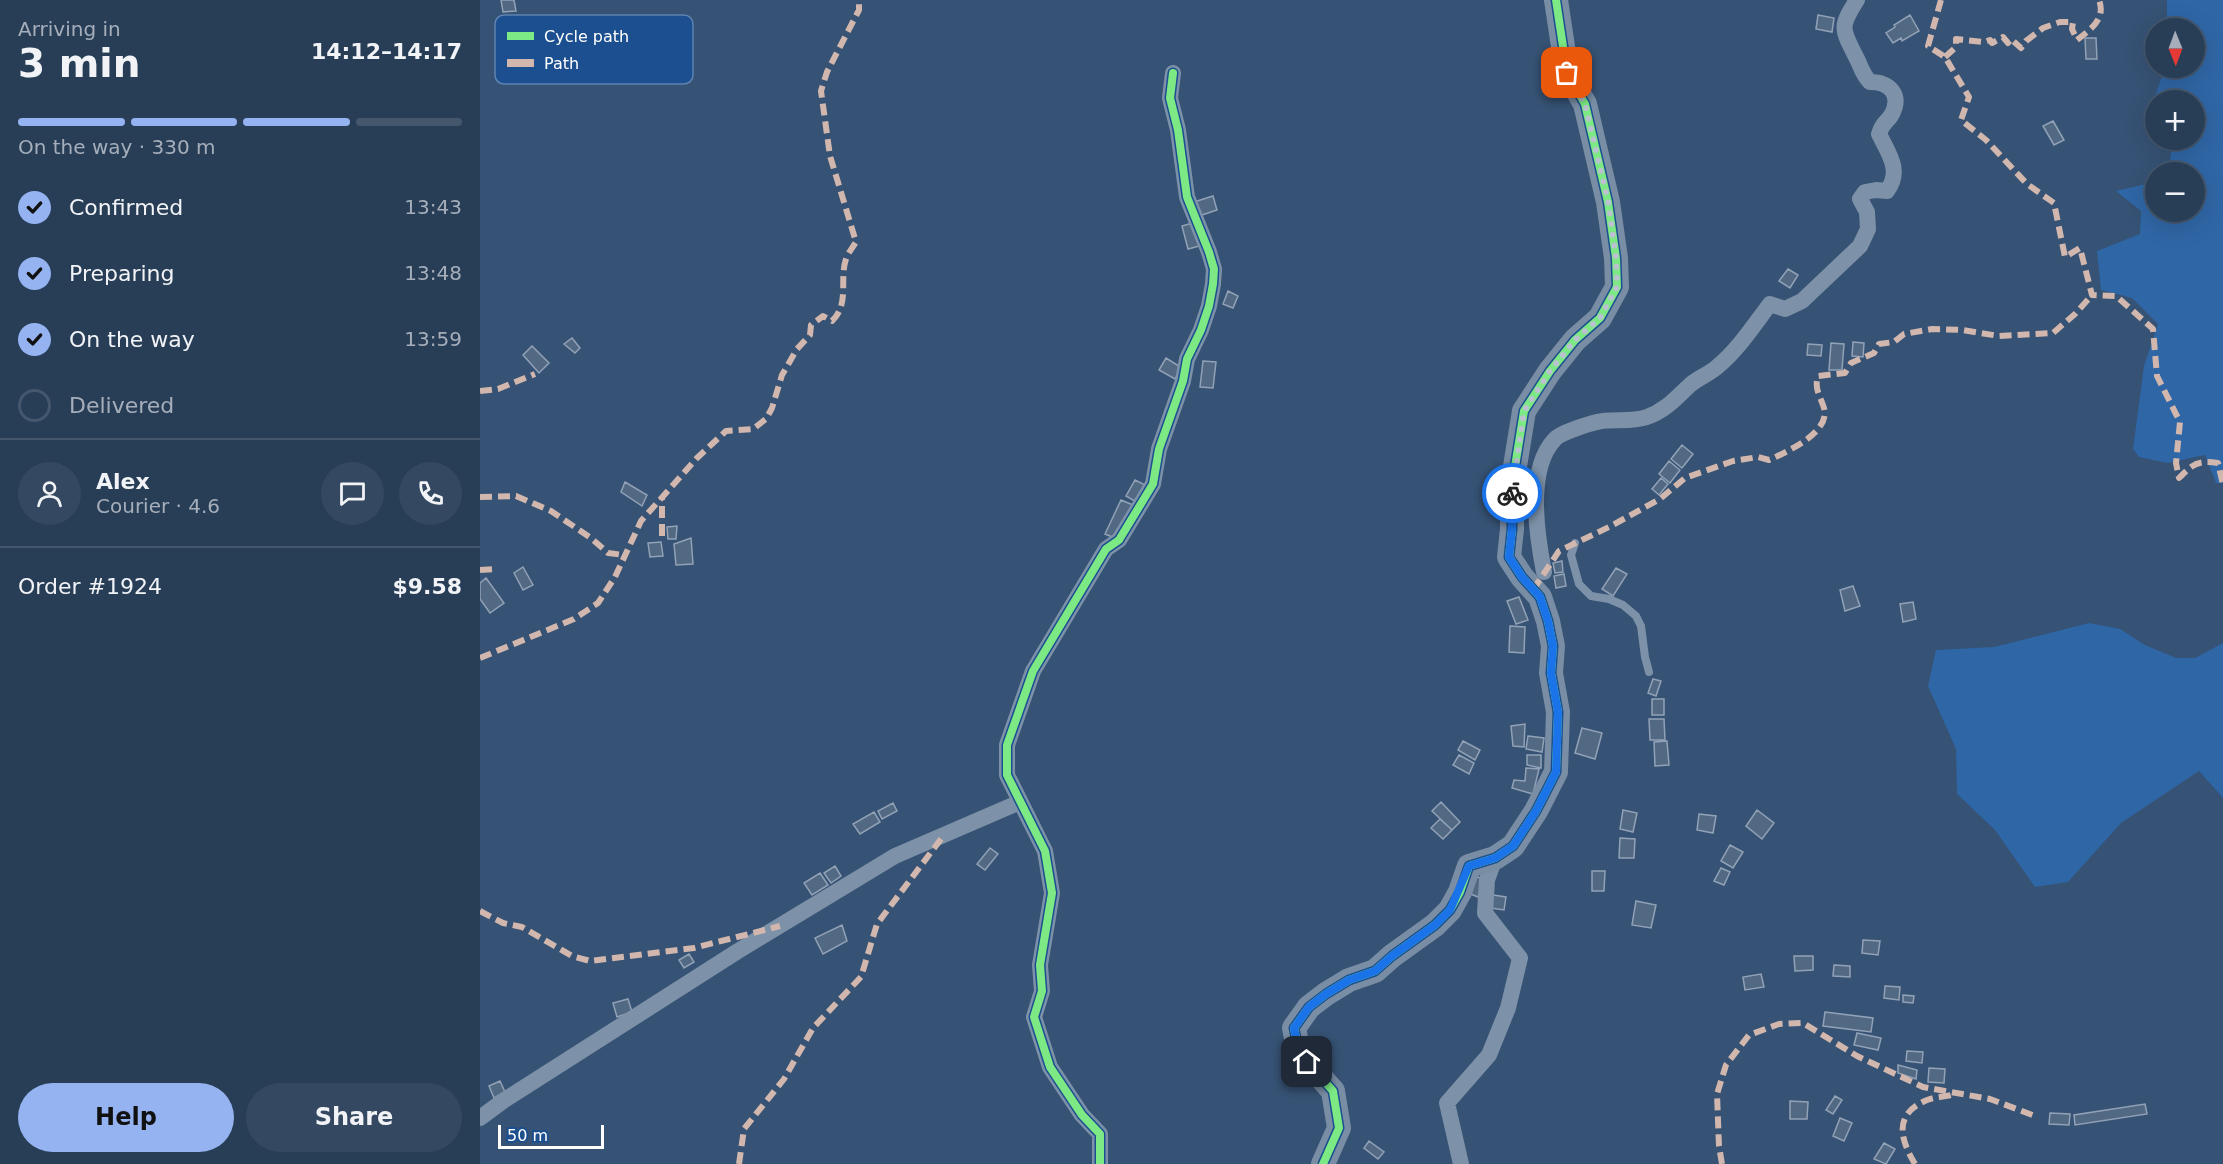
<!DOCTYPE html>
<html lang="en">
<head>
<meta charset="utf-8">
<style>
	:root { --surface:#283e57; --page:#344961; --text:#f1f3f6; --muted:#a5aeba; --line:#44576d; --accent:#95b2f1 }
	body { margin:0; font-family:"DejaVu Sans",sans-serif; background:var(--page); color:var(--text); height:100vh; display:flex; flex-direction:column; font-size:22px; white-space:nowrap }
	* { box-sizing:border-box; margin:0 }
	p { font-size:20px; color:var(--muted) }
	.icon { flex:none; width:33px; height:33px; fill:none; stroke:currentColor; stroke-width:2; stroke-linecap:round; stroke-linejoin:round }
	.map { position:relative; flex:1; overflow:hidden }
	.panel { display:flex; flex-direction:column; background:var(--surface); width:480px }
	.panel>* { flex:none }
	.needle { width:39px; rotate:179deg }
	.controls { position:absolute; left:1665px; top:18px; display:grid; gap:12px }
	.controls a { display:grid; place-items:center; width:60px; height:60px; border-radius:50%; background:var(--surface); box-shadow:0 6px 24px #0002,0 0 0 2px var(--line); font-size:30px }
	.scale { position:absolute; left:18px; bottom:15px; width:106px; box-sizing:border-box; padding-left:6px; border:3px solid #fff; border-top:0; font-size:16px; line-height:21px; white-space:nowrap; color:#fff; -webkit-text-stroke:4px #1b4f8f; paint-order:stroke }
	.pin { position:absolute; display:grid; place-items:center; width:51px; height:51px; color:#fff; margin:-26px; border-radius:12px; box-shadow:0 3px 9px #0006 }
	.courier { position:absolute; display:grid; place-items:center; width:60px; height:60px; margin:-30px; border:4px solid #1a73e8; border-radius:50%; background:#fff; color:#222; box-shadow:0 2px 8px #0007 }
	.overview em { font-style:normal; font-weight:600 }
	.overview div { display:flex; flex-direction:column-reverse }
	.overview { display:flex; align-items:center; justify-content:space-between; height:102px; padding:0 18px }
	h1 { font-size:39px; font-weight:600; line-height:45px }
	.bar { display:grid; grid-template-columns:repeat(4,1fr); gap:9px 6px; align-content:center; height:72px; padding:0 18px }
	.bar i { height:8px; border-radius:4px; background:var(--line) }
	.bar .current { background:var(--accent) }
	.bar p { grid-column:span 4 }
	.line { display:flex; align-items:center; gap:15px; padding:0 18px; border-top:2px solid var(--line) }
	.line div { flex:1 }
	.round { display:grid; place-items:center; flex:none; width:63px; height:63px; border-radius:32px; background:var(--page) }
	ol { padding:0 18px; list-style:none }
	li { display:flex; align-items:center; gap:18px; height:66px }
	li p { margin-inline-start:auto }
	li .icon { padding:6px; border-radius:50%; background:var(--accent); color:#111; stroke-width:4 }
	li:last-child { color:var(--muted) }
	li i { width:33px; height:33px; border:3px solid var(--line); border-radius:50% }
	.button { display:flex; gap:12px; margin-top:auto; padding:12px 18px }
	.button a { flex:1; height:69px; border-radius:36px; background:var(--accent); color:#111; font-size:24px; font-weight:600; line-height:69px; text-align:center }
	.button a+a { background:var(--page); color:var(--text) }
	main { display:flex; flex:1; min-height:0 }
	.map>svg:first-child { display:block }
	.green { fill:#2f66a5 }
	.building { fill:#526984; stroke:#92a2b6; stroke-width:1.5 }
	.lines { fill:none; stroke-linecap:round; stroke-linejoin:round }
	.lane { stroke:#7d92a8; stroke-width:8 }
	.street { stroke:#7d92a8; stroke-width:16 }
	.secondary { stroke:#798da4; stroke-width:24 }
	.quiet { stroke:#d1b7ad; stroke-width:6; stroke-dasharray:12 6; stroke-linecap:butt }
	.cycleway-casing { stroke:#1b4f8f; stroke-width:11 }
	.cycleway { stroke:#7ce984; stroke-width:8 }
	.done { stroke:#b9c2ce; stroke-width:6; stroke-dasharray:0 10.8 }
	.route { stroke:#1a73e8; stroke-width:8 }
	.key { fill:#1b4f8f; stroke:#5f84b1; stroke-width:1.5 }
	.key-label { font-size:16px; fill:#fff }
</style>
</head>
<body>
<main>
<section class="panel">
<div class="overview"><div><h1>3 min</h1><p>Arriving in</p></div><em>14:12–14:17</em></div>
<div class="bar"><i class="current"></i><i class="current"></i><i class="current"></i><i></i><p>On the way · 330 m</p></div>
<ol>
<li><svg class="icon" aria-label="check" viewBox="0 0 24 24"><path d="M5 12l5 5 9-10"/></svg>Confirmed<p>13:43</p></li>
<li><svg class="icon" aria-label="check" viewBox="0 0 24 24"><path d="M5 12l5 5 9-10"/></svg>Preparing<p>13:48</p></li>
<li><svg class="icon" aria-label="check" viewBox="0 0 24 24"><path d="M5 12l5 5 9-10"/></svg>On the way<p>13:59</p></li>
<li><i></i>Delivered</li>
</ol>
<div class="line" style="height:108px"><a class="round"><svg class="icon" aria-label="person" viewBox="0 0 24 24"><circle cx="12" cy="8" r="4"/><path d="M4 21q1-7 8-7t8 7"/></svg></a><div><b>Alex</b><p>Courier · 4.6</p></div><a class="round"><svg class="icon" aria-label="chat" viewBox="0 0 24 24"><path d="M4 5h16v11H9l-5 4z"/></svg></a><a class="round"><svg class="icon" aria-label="phone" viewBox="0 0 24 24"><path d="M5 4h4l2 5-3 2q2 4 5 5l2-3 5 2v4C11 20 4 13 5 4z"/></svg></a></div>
<div class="line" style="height:78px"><div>Order #1924</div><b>$9.58</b></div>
<div class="button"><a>Help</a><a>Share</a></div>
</section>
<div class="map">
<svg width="1743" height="1164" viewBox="0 0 1743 1164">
	<rect width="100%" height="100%" fill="#365274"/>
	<path class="green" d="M1687 0H1743V483H1736L1725 455 1687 463 1659 457 1653 449 1664 366 1678 324 1652 298 1621 290 1617 251 1660 234 1661 211 1636 191 1675 182 1676 212H1714V172H1688L1693 140H1714V100H1698L1699 94 1695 100H1676L1675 108 1672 104 1685 68H1714V28H1684L1687 18Z
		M1609 623 1640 629 1665 645 1696 658H1715L1743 643V798L1719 771 1641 823 1588 882 1555 887 1515 830 1477 794 1476 749 1448 686 1456 650 1514 647Z"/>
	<path class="building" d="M21 0H34L36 11 23 12Z
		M1338 15 1354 18 1352 32 1336 29Z
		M1430 15 1439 31 1422 41 1421 38 1413 43 1406 33 1415 27 1414 25Z
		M1605 38H1616L1617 59H1606Z
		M1573 121 1584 140 1574 145 1563 126Z
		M733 196 737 210 719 216 714 202Z
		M716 222 723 245 708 249 702 226Z
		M1308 269 1318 275 1310 288 1299 281Z
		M748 291 758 296 753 308 743 304Z
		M92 338 100 348 95 353 84 344Z
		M1373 342 1384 343 1383 357 1372 356Z
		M1351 343 1364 344 1362 370H1349Z
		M1328 344 1342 345 1341 356 1327 355Z
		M52 346 69 363 59 373 43 355Z
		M686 358 702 368 695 379 679 370Z
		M723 361 736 362 733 388 720 387Z
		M1202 445 1213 454 1202 468 1191 459Z
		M1189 461 1200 470 1190 483 1179 474Z
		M1181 478 1188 484 1179 495 1172 489Z
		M655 480 667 486 658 503 646 496Z
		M145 482 167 495 162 506 141 492Z
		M641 500 653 505 637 539 625 534Z
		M197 526 196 539H188L187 527Z
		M211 538 213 564 196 565 194 544Z
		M181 542 183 556 170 557 168 543Z
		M1082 561 1083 572 1075 573 1073 563Z
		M43 567 53 585 43 590 34 573Z
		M1136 568 1147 574 1133 596 1122 589Z
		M1084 574 1086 586 1076 588 1074 576Z
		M6 578 24 603 10 613 0 599V583Z
		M1373 586 1380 606 1365 611 1360 590Z
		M1039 597 1048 620 1036 624 1027 601Z
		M1433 602 1436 619 1423 622 1420 604Z
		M1030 626 1045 627 1044 653 1029 652Z
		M1173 679 1181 681 1176 696 1168 693Z
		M1172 699H1184V715H1172Z
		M1169 719H1184L1185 740H1170Z
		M1045 724 1044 747 1033 746 1031 726Z
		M1102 728 1122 733 1115 759 1095 753Z
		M1048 736 1064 738 1062 752 1046 749Z
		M983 741 1000 750 995 760 978 750Z
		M1187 741 1189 765 1175 766 1174 742Z
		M979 755 994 763 989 774 973 765Z
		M1047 755H1061V768L1047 765Z
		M1046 768 1059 769 1053 794 1032 788 1034 780 1045 781Z
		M961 802 980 822 972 830 952 811Z
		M413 803 417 811 402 819 398 811Z
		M1143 810 1157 813 1153 832 1140 829Z
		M1277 810 1294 823 1282 839 1266 826Z
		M394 812 400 822 380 834 373 824Z
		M1219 814 1236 816 1233 833 1217 830Z
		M960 819 972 830 963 839 951 828Z
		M1140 838 1155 839 1154 858H1139Z
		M1250 845 1263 852 1253 868 1241 861Z
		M510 848 518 854 505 870 497 864Z
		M355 866 361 876 351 883 344 873Z
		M1241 868 1250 872 1244 885 1234 881Z
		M1112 871H1125L1124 891H1112Z
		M340 873 348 885 332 895 324 883Z
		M996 876 1006 881 998 897 988 893Z
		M1013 895 1026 897 1024 910 1011 908Z
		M1156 901 1176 905 1171 928 1152 925Z
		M362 925 367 941 343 954 335 938Z
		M1383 940 1400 941 1398 955 1382 953Z
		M209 954 214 962 204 968 199 960Z
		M1314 956H1333V970L1315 971Z
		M1354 965 1370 966V977L1353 976Z
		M1281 974 1284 987 1265 990 1263 977Z
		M1405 986 1420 987 1419 1000 1404 998Z
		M1423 995 1434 996 1433 1003 1423 1002Z
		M148 999 152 1012 137 1017 133 1003Z
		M1345 1012 1393 1018 1391 1032 1343 1026Z
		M1377 1033 1401 1038 1398 1050 1374 1045Z
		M1427 1051 1443 1052 1442 1063 1426 1061Z
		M1418 1065 1437 1070 1436 1079 1418 1073Z
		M1449 1068 1465 1069 1464 1083 1448 1082Z
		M20 1081 25 1092 14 1098 9 1086Z
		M1355 1096 1362 1100 1353 1114 1346 1110Z
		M1310 1101 1328 1102 1327 1119H1310Z
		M1665 1104 1667 1114 1595 1125 1594 1115Z
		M1570 1113 1590 1114 1589 1125 1569 1124Z
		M1360 1118 1372 1123 1364 1141 1353 1136Z
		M889 1141 904 1152 898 1159 884 1148Z
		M1404 1143 1415 1149 1406 1164 1394 1159Z"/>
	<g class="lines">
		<path class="lane" d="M1095 543 1091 555 1099 584 1111 596 1129 599 1143 605 1156 616 1161 626 1165 657 1169 672"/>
		<path class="street" d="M1064 572C1057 536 1046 469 1075 439 1080 433 1108 424 1117 422 1132 418 1150 423 1167 417 1185 411 1196 398 1210 385 1218 378 1229 374 1237 367 1258 350 1274 325 1290 304L1305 309 1322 301 1380 246 1388 229 1387 212 1380 199 1385 192 1396 190 1407 191C1422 171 1409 154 1399 134 1403 121 1407 123 1412 114 1422 94 1409 82 1390 82 1382 74 1381 66 1376 57 1362 29 1359 28 1377 0
			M0 1118 23 1101 258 951 415 856 540 802
			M620 1164V1134L602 1115 570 1067 554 1017 562 991 560 965 572 893 565 851 527 775V745L553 671 626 549 639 540 673 484 679 449 703 381 707 359 721 330 729 306 733 284 734 269 729 252 707 197 698 130 690 98 693 73
			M981 1164 967 1103 1009 1055 1028 1008 1040 958 1005 913 1007 880 1015 858"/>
		<path class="secondary" d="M843 1164 859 1128 853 1091 819 1053 814 1028 829 1007 846 994 869 980 895 971 912 956 955 925 970 910 980 892 989 866 1015 858 1033 846 1056 811 1076 772 1078 712 1071 673 1073 646 1068 621 1060 597 1042 577 1029 557 1032 529V485L1044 411 1070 371 1095 340 1120 318 1137 287 1136 258 1128 202 1105 104 1087 73 1076 0"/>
		<path class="quiet" d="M1461 0 1448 46 1465 57 1489 97 1481 120 1506 140 1547 184 1574 203 1585 257 1600 248 1612 295 1636 296 1673 329 1677 376 1700 422 1696 463 1699 478C1713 464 1717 460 1738 463L1743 485
			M1465 57 1476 47V39L1504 42 1510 40 1512 43 1523 37 1528 43 1531 39 1541 48 1546 41 1563 28 1580 22H1593L1592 29 1597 40C1611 29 1626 19 1619 0
			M0 391 18 389 55 374
			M0 497 36 496 71 511 111 538 128 553 144 555
			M182 536V497
			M0 570 15 569
			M1053 590 1079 551 1129 527 1180 499 1205 478 1253 461 1278 457 1289 460C1307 452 1351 432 1344 408 1340 395 1334 389 1338 376L1365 373 1371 363 1394 353 1399 344 1414 342 1424 334 1452 329 1482 330 1519 336 1573 333 1595 314 1612 295
			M0 658 94 619 118 603 135 577 161 521 217 458 246 431 273 429 286 419 292 408 302 375 317 349 330 335 331 325 343 316 352 321C370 304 359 280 366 259 368 253 373 247 376 242L350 156 341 91 347 72 379 10V0
			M0 911 23 923 42 927 92 956 110 961 214 948 300 926
			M259 1164 264 1129 304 1079 333 1028 381 977 397 924 464 835
			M1242 1164 1239 1146 1237 1094 1246 1065 1269 1035 1299 1024 1323 1023 1377 1056 1443 1087 1510 1099 1555 1116
			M1435 1164C1420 1139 1413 1114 1447 1100 1454 1097 1464 1097 1471 1095"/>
		<g class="cycleway-casing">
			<path id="cycleway" d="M620 1164V1134L602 1115 570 1067 554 1017 562 991 560 965 572 893 565 851 527 775V745L553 671 626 549 639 540 673 484 679 449 703 381 707 359 721 330 729 306 733 284 734 269 729 252 707 197 698 130 690 98 693 73
				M843 1164 859 1128 853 1091 819 1053 814 1028 829 1007 846 994 869 980 895 971 912 956 955 925 970 910 980 892 989 866 1015 858 1033 846 1056 811 1076 772 1078 712 1071 673 1073 646 1068 621 1060 597 1042 577 1029 557 1032 529V485L1044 411 1070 371 1095 340 1120 318 1137 287 1136 258 1128 202 1105 104 1087 73 1076 0"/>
		</g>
		<use href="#cycleway" class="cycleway"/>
	</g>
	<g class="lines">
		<path class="done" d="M1032 493 1044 411 1070 371 1095 340 1120 318 1137 287 1136 258 1128 201 1105 104 1087 73"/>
		<path class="route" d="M827 1062 819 1053 814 1028 829 1007 846 994 869 980 895 971 912 956 955 925 970 910 989 866 1015 858 1033 846 1056 811 1076 772 1078 712 1071 673 1073 646 1068 621 1060 597 1042 577 1029 557 1032 529V493"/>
	</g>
	<rect x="15" y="15" width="198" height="69" rx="9" class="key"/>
	<rect x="27" y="32" width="27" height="8" fill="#7ce984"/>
	<rect x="27" y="59" width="27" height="8" fill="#d1b7ad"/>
	<g class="key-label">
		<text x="64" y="42">Cycle path</text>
		<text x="64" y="69">Path</text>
	</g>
</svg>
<div class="controls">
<a><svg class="needle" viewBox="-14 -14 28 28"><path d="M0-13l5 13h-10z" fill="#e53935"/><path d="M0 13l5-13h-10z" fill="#a5aeba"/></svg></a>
<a>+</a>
<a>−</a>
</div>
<div class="scale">50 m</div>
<div class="pin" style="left:1087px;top:73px;background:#ea580c"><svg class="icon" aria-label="bag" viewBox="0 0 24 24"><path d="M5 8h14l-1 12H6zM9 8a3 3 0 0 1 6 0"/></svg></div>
<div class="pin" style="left:827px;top:1062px;background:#1f2937"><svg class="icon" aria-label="home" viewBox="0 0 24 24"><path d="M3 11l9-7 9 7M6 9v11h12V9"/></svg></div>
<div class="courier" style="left:1032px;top:493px"><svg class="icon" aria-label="bike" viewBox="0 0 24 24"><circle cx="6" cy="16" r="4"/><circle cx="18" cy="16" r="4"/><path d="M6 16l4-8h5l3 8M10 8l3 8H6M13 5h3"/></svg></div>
</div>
</main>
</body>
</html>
